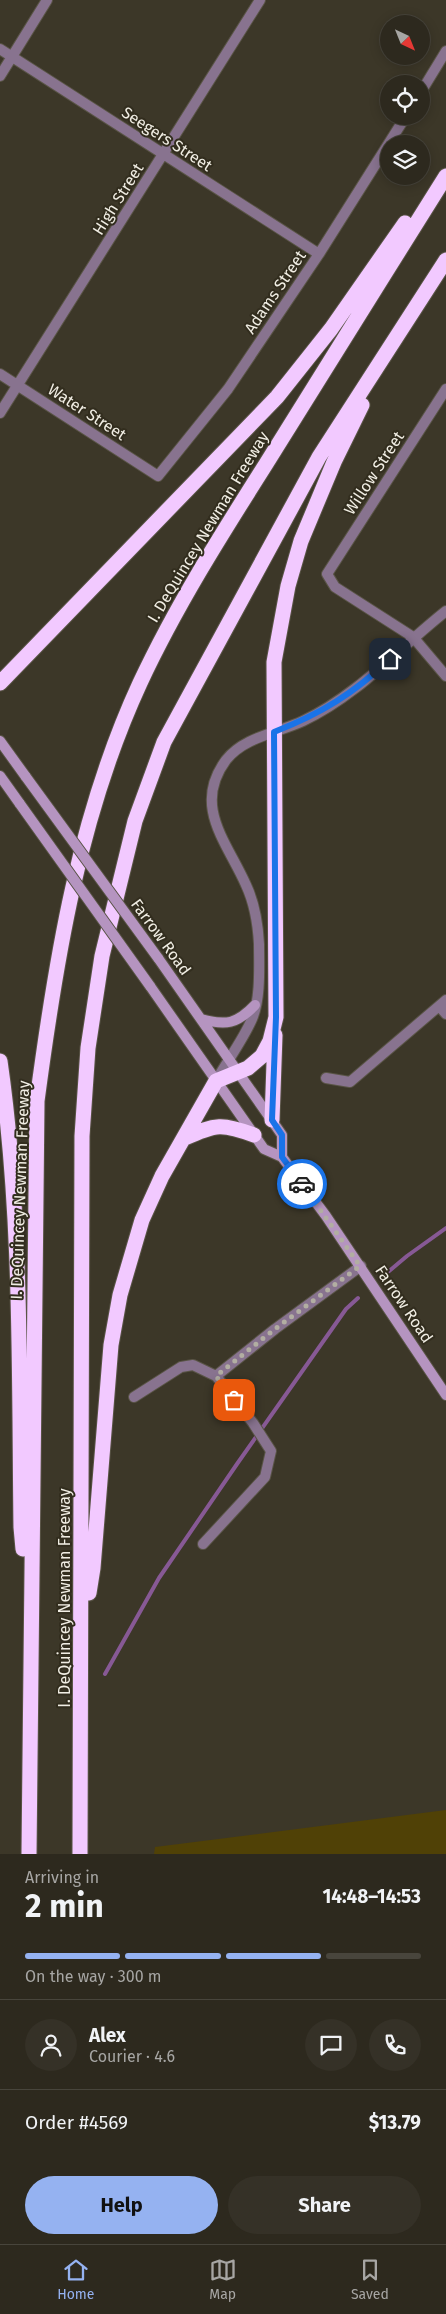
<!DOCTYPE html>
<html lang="en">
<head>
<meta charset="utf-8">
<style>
	:root { --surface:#2d291e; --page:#353127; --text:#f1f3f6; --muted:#a7a6a4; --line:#48453c; --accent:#95b2f1 }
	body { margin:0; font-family:"Fira Sans",sans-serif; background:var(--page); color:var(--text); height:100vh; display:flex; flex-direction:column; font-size:19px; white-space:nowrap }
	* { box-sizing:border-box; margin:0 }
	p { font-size:16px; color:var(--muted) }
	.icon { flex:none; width:28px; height:28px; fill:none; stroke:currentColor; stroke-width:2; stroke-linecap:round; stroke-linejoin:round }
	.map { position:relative; height:1854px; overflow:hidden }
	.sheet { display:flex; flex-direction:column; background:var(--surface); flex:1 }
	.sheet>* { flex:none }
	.needle { width:32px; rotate:137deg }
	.fabs { position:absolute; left:380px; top:15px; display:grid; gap:10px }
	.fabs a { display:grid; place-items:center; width:50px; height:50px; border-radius:50%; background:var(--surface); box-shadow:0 2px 12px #0003,0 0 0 1px var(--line); font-size:25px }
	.pin { position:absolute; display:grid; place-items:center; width:42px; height:42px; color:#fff; margin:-21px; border-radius:10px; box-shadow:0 2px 8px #0006 }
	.courier { position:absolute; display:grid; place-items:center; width:50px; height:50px; margin:-25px; border:4px solid #1a73e8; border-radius:50%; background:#fff; color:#222; box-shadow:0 1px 6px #0007 }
	.overview em { font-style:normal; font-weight:700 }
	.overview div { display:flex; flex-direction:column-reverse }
	.overview { display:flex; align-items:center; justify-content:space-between; height:85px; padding:0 25px }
	h1 { font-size:32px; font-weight:700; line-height:38px }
	.bar { display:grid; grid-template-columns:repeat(4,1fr); gap:8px 5px; align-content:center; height:60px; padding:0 25px }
	.bar i { height:6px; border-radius:4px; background:var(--line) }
	.bar .current { background:var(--accent) }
	.bar p { grid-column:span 4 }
	.line { display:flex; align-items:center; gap:12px; padding:0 25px; border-top:1px solid var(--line) }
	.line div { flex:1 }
	.round { display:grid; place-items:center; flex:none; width:52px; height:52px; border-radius:26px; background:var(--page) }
	.action { display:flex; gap:10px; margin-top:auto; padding:10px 25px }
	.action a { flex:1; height:58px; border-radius:30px; background:var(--accent); color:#111; font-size:20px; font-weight:700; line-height:58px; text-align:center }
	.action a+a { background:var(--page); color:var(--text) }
	.dock { display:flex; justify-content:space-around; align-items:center; height:70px; border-top:1px solid var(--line); background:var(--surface); font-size:14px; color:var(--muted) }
	.dock a { display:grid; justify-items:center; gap:2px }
	.dock .current { color:var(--accent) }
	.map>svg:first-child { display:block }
	.green { fill:#504106 }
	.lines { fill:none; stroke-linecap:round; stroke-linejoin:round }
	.stream { stroke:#875995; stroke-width:4 }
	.street-casing { stroke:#595446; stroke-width:12 }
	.secondary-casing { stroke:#595446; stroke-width:12 }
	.highway-casing { stroke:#595446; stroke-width:17 }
	.street { stroke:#88738f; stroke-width:10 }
	.secondary { stroke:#b594c0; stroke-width:10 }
	.highway { stroke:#f2c9ff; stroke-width:15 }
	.secondary-bridge-casing { stroke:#595446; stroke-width:12; stroke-linecap:butt }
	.secondary-bridge { stroke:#b594c0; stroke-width:10 }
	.done { stroke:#b2aea2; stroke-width:5; stroke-dasharray:0 9 }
	.route { stroke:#1a73e8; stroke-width:6 }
	.labels { text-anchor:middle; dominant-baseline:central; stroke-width:4; stroke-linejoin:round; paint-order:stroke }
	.street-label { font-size:16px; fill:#f1eee4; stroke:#322d1e }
</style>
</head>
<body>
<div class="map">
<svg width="446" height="1854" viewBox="0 0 446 1854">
	<rect width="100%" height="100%" fill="#3c3728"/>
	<path class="green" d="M446 1810V1854H154L155 1847Z"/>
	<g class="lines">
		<path class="stream" d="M388 1272 407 1256 446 1228
			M105 1674 159 1578 237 1464 346 1309 358 1298"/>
		<g class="street-casing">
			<path id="street" d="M0 49 319 254
				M0 76 47 0
				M421 92 446 51
				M0 374 158 476 228 389 319 254 406 116
				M446 389 327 574 335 587 413 637 446 676
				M0 413 260 0
				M439 1006 446 1014
				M326 1078 350 1082 446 1000
				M216 1081C227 1061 243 1040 252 1019 261 998 259 966 259 944 258 925 254 902 246 885 227 842 192 806 226 760 244 737 277 733 303 721 358 695 399 648 446 611
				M134 1397 181 1367 193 1365 216 1376 275 1329 361 1266
				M203 1544 265 1477 271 1451 253 1423 216 1376"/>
		</g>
		<g class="secondary-casing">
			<path id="secondary" d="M0 741 26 777
				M0 776 20 804
				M158 958 282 1135V1157
				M150 986 264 1149 282 1157 326 1216 446 1395
				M201 1019C226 1026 237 1024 255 1005"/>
		</g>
		<g class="highway-casing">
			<path id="highway" d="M0 683 277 397 331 329 405 223
				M0 1061C22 1214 19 1372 21 1527L23 1549
				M272 1120 275 1035
				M185 1138C216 1124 222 1123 254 1135
				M89 1593 93 1568 111 1345 120 1295 142 1220 162 1176 216 1081 248 1068 262 1056 270 1041 276 1017 274 662 288 586 301 541 334 462 362 405
				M29 1854 37 1101C56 958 79 815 140 683 176 606 221 535 266 464 325 368 386 272 446 176
				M80 1854 82 1136 88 1048 102 956 135 821 164 742 319 457 446 260"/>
		</g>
		<use href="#street" class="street"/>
		<use href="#secondary" class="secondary"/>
		<use href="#highway" class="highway"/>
		<g class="secondary-bridge-casing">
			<path id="secondary-bridge" d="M26 777 158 958
				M20 804 150 986"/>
		</g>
		<use href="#secondary-bridge" class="secondary-bridge"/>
	</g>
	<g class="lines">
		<path class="done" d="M234 1400 216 1376 275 1329 360 1266 302 1184"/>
		<path class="route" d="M302 1184 282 1157V1135L272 1120 276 1017 274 732C322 713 353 694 390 659"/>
	</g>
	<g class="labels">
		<g class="street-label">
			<text transform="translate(167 139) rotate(33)">Seegers Street</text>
			<text transform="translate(118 199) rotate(-58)">High Street</text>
			<text transform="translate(275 292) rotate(-56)">Adams Street</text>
			<text transform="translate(87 412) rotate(33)">Water Street</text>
			<text transform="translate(374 473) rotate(-57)">Willow Street</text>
			<text transform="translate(208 527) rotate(-59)">I. DeQuincey Newman Freeway</text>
			<text transform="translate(161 937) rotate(54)">Farrow Road</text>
			<text transform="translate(20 1190) rotate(-88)">I. DeQuincey Newman Freeway</text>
			<text transform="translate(404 1304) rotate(56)">Farrow Road</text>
			<text transform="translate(64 1598) rotate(-90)">I. DeQuincey Newman Freeway</text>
		</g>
	</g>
</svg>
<div class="fabs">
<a><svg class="needle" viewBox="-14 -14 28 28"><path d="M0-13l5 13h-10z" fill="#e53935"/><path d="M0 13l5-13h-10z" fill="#a7a6a4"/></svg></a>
<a><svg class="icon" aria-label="locate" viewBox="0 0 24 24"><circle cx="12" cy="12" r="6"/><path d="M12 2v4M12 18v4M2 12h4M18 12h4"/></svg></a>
<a><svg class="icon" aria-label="layers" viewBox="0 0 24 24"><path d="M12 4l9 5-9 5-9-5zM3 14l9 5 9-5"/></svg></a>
</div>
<div class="pin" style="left:234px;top:1400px;background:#ea580c"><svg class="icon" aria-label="bag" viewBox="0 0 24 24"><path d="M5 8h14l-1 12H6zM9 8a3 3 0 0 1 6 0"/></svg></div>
<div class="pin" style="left:390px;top:659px;background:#1f2937"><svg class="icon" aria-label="home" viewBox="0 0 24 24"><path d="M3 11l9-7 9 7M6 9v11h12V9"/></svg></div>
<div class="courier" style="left:302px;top:1184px"><svg class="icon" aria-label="car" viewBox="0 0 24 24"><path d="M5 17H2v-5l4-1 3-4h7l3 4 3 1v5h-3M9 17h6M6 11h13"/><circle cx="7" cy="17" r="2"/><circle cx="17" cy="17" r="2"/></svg></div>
</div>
<section class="sheet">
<div class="overview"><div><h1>2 min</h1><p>Arriving in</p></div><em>14:48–14:53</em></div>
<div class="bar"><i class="current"></i><i class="current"></i><i class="current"></i><i></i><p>On the way · 300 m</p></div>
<div class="line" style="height:90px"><a class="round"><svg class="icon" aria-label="person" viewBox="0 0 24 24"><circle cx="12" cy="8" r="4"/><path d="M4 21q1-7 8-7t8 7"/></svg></a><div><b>Alex</b><p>Courier · 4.6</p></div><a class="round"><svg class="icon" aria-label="chat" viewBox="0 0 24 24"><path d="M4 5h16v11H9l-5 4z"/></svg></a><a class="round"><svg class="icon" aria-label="phone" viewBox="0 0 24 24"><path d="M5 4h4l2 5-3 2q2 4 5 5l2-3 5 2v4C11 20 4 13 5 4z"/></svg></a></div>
<div class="line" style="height:65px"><div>Order #4569</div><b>$13.79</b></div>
<div class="action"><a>Help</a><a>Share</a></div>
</section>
<nav class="dock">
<a class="current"><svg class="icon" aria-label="home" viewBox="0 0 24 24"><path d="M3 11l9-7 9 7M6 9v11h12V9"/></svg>Home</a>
<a><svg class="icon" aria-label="map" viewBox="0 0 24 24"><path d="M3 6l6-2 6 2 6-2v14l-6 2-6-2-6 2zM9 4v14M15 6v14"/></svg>Map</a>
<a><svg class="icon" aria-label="saved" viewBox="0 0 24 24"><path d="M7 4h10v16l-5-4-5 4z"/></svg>Saved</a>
</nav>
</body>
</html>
